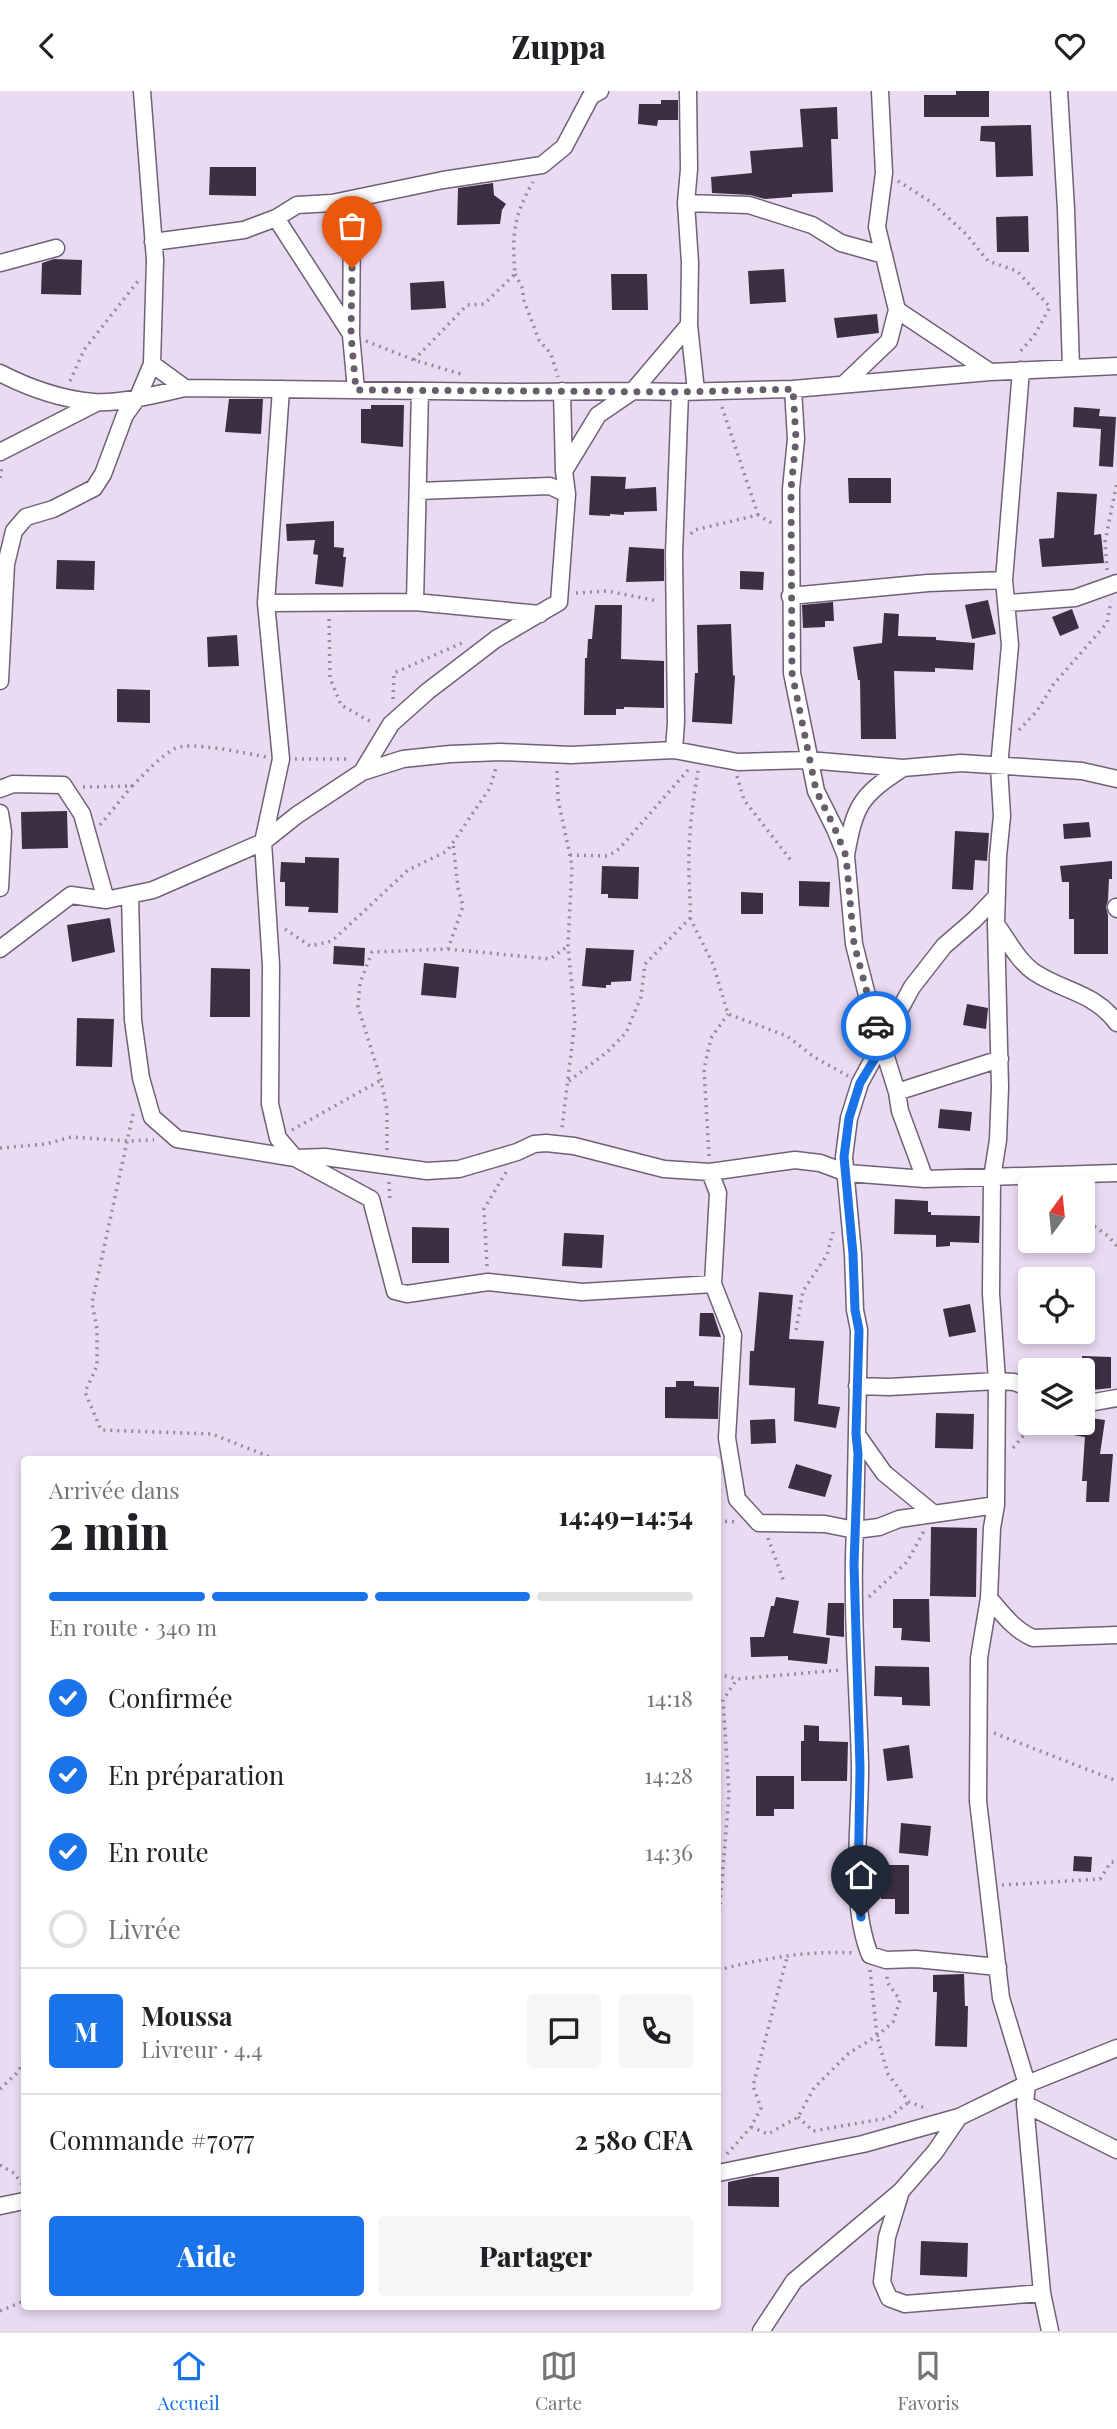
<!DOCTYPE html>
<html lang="fr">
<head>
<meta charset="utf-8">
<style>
	:root { --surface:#fff; --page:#f6f6f6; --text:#202124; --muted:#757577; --line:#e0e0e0; --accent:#1a73e8 }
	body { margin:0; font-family:"Playfair Display",serif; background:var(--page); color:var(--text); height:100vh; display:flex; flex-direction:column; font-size:26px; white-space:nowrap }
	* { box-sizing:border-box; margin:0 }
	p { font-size:23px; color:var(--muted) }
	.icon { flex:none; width:38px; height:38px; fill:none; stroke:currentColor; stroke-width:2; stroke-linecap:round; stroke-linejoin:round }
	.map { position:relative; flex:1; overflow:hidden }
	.drawer { position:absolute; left:21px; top:1365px; width:700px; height:854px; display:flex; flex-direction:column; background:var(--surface); border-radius:7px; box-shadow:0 4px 10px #0003 }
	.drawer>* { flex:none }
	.needle { width:46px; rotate:15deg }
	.fabs { position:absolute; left:1018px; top:1085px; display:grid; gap:14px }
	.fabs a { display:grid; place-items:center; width:77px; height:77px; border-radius:7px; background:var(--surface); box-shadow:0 4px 10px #0003; font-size:35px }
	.pin { position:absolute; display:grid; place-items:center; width:60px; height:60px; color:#fff; margin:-72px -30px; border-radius:50% 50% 50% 0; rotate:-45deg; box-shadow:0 0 7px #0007 }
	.pin .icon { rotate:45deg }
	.courier { position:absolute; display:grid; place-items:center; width:70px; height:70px; margin:-35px; border:5px solid #1a73e8; border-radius:50%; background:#fff; color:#222; box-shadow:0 2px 9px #0007 }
	.head em { font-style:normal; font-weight:800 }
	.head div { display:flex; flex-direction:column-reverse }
	.head { display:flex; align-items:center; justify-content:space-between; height:119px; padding:0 28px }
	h1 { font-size:46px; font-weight:800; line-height:52px }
	.bar { display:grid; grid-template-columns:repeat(4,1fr); gap:10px 7px; align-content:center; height:84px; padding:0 28px }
	.bar i { height:9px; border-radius:5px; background:var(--line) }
	.bar .on { background:var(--accent) }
	.bar p { grid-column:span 4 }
	.line { display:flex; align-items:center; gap:18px; padding:0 28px; border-top:2px solid var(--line) }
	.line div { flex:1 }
	.round { display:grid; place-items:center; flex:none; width:74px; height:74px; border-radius:7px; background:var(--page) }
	ol { padding:0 28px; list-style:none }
	li { display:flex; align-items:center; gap:21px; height:77px }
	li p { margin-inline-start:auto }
	li .icon { padding:7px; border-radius:50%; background:var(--accent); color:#fff; stroke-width:4 }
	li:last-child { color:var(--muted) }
	li i { width:38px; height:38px; border:4px solid var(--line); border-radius:50% }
	.button { display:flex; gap:14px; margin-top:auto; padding:14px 28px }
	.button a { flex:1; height:80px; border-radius:7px; background:var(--accent); color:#fff; font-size:28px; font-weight:800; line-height:80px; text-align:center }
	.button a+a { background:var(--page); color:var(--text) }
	header { display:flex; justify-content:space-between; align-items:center; height:91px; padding:0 28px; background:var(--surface); font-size:32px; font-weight:800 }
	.menu { display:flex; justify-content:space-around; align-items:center; height:98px; border-top:2px solid var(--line); background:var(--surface); font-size:19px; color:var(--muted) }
	.menu a { display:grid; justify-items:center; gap:4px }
	.menu .on { color:var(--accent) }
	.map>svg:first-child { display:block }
	.building { fill:#3c2f42 }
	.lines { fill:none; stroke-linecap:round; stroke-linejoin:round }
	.street-casing { stroke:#6f6176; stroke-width:19 }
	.path { stroke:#968a9c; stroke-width:3.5; stroke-dasharray:2 5; stroke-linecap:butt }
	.street { stroke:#fff; stroke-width:16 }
	.done { stroke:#675d6b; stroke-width:7; stroke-dasharray:0 12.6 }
	.route { stroke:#1a73e8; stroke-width:9 }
</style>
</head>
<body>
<header><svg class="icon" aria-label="back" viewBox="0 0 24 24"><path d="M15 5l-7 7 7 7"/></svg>Zuppa<svg class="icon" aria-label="heart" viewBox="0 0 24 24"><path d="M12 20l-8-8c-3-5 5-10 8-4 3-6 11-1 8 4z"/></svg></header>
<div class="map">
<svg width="1117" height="2240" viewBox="0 0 1117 2240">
	<rect width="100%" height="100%" fill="#eadaf2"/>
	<path class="building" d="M956 0H989V26H924V4H956Z
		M661 9H678V29H658L657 35 638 33 639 13H661Z
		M837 16 838 48H831L833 101 792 103V106L765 108 750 104 712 102 711 86 752 82 750 60 803 56 800 18Z
		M1031 34 1033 85 996 86 995 51 980 50 981 35Z
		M210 76H256V105L209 104Z
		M493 92 494 104 506 113 502 119 500 133 457 134 458 97Z
		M1028 125 1029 161H997L996 126Z
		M54 168 82 169 81 204 41 203 42 172Z
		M784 178 786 211 750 213 748 180Z
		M611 183H647L648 219H612Z
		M444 190 446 217 411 219 410 192Z
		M877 223 879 242 837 247 834 227Z
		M229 308H263L261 343 225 341Z
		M371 314H404L403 356 361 352V318H371Z
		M1074 316 1100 318 1099 325 1116 326 1113 376 1099 375 1101 338 1073 336Z
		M591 385 626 386 625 398 656 396 657 420 624 421V424L610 423V425L589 424Z
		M848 387H891V412H849Z
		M1057 401 1097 403 1094 444 1101 443 1104 472 1042 476 1039 448 1054 447Z
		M334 430V456L344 457 343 466H346L343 496 315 493 318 464 313 463 315 449 287 450 286 433Z
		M629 456 664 458V490L626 491Z
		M57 469 95 470 94 499 56 498Z
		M740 480 764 481 763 499 740 498Z
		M988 509 996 543 972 548 965 514Z
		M833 511 834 530H825V536L803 537 802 514Z
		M595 514H622L621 568 664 570V617L624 616V618H616V624H584L585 567H587L588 548H592Z
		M1072 518 1079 537 1060 545 1052 526Z
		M884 522 899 523 898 545 936 546V549L975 552 973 579 935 577V581L894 580 896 648H861L860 589H858L853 556 882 552Z
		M731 533 733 584 735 585 732 633 692 631 695 582H698L697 534Z
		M237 544 239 575 208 576 207 546Z
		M117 598 150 599V632L117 631Z
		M67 720 68 757 22 758 21 721Z
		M1089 731 1091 746 1064 748 1063 733Z
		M955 740 989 742 987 770 975 769 973 799 952 798Z
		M305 766 339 767 338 822 308 821 309 816 285 815V791H280L281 771 305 772Z
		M1112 770V788H1109L1108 809 1106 816 1108 824V863H1074V828H1069V791H1062L1060 775Z
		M602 775 639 776 638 808 608 807V803H601Z
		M799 790 830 791 829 816 799 815Z
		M741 801 763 802V823H741Z
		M110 827 115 861 72 871 67 834Z
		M334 855 365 857 364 875 333 873Z
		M586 857 634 859 631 890 611 891V894H606V897L582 895Z
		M424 872 459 876 456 907 421 904Z
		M211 877 250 878V926H210Z
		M967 913 988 917 986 938 963 934Z
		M77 927 114 928 112 976 76 975Z
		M940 1018 972 1021 970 1040 938 1037Z
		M895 1108 928 1110V1121H931V1124L980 1125 979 1152 950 1151V1155L936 1156V1144L894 1143Z
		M412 1136 449 1137V1172H412Z
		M564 1142 604 1144 602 1177 562 1175Z
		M759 1201 793 1204 789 1248 824 1250 818 1313 840 1316 836 1337 794 1330 795 1297 749 1294 750 1260H754Z
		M970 1213 976 1241 949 1246 943 1218Z
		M700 1222H713L721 1246 699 1245Z
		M1082 1265 1111 1266V1297L1083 1300Z
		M676 1290H694V1295L719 1296 718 1328 665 1327V1296H676Z
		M936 1322 974 1323 973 1358 935 1357Z
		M1083 1326 1105 1329 1100 1363H1113L1109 1411H1086L1087 1390H1082L1085 1346 1049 1340V1332H1083Z
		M775 1328 776 1352 751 1353 750 1329Z
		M796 1373 832 1384 825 1406 788 1397Z
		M931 1436 977 1437 976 1506 930 1505Z
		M776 1506 799 1510 793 1542 830 1547 827 1573 788 1569V1565L751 1566 750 1546H764L771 1515H774Z
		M893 1508H929L930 1551 901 1549 902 1537H893Z
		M828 1512H844V1546L826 1544Z
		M875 1575 929 1576 930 1615 902 1614V1606L874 1605Z
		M804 1634 819 1635V1650L848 1651 847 1690H801V1650H804Z
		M909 1654 913 1687 887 1690 883 1658Z
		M756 1685H794V1718H774V1725H756Z
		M901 1732 931 1735 928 1765 899 1762Z
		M1074 1765 1092 1766 1091 1781 1073 1780Z
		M882 1774H909V1823H895V1808H881Z
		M964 1883 965 1915H968L967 1956 935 1955 937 1901H933V1884Z
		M752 2086H779V2116L728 2115V2091Z
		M921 2150 968 2152 967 2186 920 2184Z"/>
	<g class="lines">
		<g class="street-casing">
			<path id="street" d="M688 0 689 78 686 112 749 114 812 134 841 152 884 164
				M1059 0 1066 118 1071 277
				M686 112 690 172 689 234 696 300
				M276 127 351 243
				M153 151 244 139 276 127 297 114 332 112 443 89 542 74 564 56 591 5 600 0
				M0 172 56 157
				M897 219 990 281
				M152 273 185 297
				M1021 279 1004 489 1010 554 999 676 1002 725 998 765 996 833 1000 996 998 1049 992 1087 991 1203 997 1290 996 1414 992 1437 989 1507 979 1567 978 1710 1001 1907 1027 1993 1025 2013 1042 2202 1050 2240
				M0 282C29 297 61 308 93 311 119 313 160 303 185 297L520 301 633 300 689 234
				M844 293 889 250 897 219 877 136 884 82 880 0
				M281 298 266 512 281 668 263 751 271 874 270 1013 278 1047 295 1067 325 1066 427 1080 459 1078 517 1061 534 1053 546 1052 574 1055 664 1078 710 1081 795 1069 820 1072 847 1082 925 1088 900 1020 897 1001 869 912 854 853 846 765 835 738 816 700 792 582 791 398 796 348 793 298
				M356 299 351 244 352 132 364 106
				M0 361 96 312
				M564 380 598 324 633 300 680 301 793 298 990 281 1117 275
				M418 400 550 395 567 403
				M790 505 928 492 1004 489
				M415 511 420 300
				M266 512 415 511 540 523
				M1008 512 1075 507 1117 492
				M0 590 6 473 14 440 26 426 53 418 94 397 103 383 125 324 138 306 152 273 155 169 142 0
				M674 659 676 631 674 463 680 301
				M362 681 391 633 428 600 496 548 559 511 567 403 564 380 562 300
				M0 698 13 693 63 694 82 723 106 809
				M0 722 3 741 0 797
				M846 764C855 714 860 705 903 677
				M130 804 133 929 141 987 152 1026 177 1048 295 1067 371 1108 395 1200 407 1203 488 1191 582 1201 713 1193
				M1116 816 1117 818
				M996 833C1007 848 1018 870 1034 881 1064 901 1094 901 1117 932
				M0 858 71 804 106 809 153 799 263 751 297 724 362 681 403 668 450 663 501 661 571 664 674 659 738 671 808 669 903 677 961 672 1082 680 1117 688
				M897 1001 1000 968
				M710 1081 718 1102 713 1193 733 1244 727 1347 737 1408 759 1432 825 1433 855 1439C851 1517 858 1595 860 1673 861 1732 848 1810 870 1864L886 1869 916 1868 998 1876
				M925 1088 1117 1082
				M857 1295 889 1296 997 1290 1014 1291 1031 1297
				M1083 1313 1117 1307
				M858 1345 884 1382 934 1423
				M996 1414 899 1428 879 1436 855 1439 859 1239 855 1219 853 1163 844 1066 849 1027 860 992 912 896 944 855 974 829 997 805
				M989 1507C1002 1522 1014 1539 1033 1547L1117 1544
				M1025 2013 1117 2059
				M959 2026 935 2061 901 2100 887 2146 882 2191 889 2207 905 2213 1042 2202
				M718 2082 863 2053 959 2026 1027 1993 1117 1957
				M0 2115 24 2110
				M761 2240 794 2190 901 2100"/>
		</g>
		<path class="path" d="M898 90 931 111 966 143 988 170 1017 180 1050 216 1034 245 1018 263
			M515 183 523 198V207L539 249 551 263 558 286
			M366 250 414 269 461 283
			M414 269 467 214 484 213 515 183C512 144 513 126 533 91
			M70 290 84 259 138 190
			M722 316 758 424
			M0 387 2 375
			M691 443 694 439 758 424 775 434
			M1107 479 1105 451 1117 391
			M576 502 607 500 658 510
			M329 528 330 587 341 614 373 632
			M393 608 394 582 462 552
			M1019 639 1037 620 1053 594 1107 532 1111 510
			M295 668H350
			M557 680 558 708 572 774 568 854 575 930 562 1037
			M737 685 744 709 793 772
			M83 696 132 695C145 683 158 667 174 658 189 649 247 663 267 666
			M100 734 132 695
			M570 764 608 765 619 758 688 679
			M690 827 713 873 728 923 787 945 814 966 848 985
			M285 838 310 855 332 850 408 779 447 760 490 697 496 677
			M448 858 550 868 568 855
			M569 990 607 961 626 942 641 906 645 873 690 827C691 812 689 798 689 783 688 749 692 714 698 680
			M133 1023 92 1212 97 1238V1275L85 1301 101 1339 212 1343 275 1368
			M292 1039 381 989
			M0 1057 46 1053 71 1046 127 1050 154 1049
			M387 1059V1019L381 989 358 916 360 892 372 861 448 858 463 815 458 797 453 752
			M709 1065 704 978 711 947 728 923
			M389 1091 390 1111
			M1083 1127 1108 1145 1117 1155
			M487 1175 484 1118 506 1081
			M796 1239 803 1200 827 1164 833 1141
			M1013 1357 1034 1332
			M718 1430 737 1431
			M768 1447 784 1491
			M869 1506 907 1471 924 1440
			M718 1583 737 1588 841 1579
			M994 1642 1117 1690
			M1002 1794 1100 1788 1111 1771H1117
			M718 1841 729 1702 723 1609 737 1588
			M718 1879C761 1868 808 1859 854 1862
			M870 1879 877 1945 888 1983 909 2011 928 2018
			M0 1998 19 1980 24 1967
			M798 2026 813 2040 888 2027 909 2011
			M751 2036 768 2043 798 2026 814 1997 849 1962 877 1945 893 1931 900 1909 887 1891V1885
			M727 2063 751 2036 761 2017 753 1995 787 1866
			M0 2074 14 2082 22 2093
			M0 2220 24 2210"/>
		<use href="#street" class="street"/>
	</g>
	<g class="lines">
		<path class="done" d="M352 177 351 244 356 299 680 301 793 298 796 348 791 398 792 582 816 699 835 738 846 765 854 853 876 935"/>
		<path class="route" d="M861 1826 858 1806 860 1677 854 1473 858 1363 856 1343 859 1239 855 1219 853 1163 844 1066 849 1027 860 992 882 956 876 935"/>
	</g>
</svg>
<div class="fabs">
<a><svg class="needle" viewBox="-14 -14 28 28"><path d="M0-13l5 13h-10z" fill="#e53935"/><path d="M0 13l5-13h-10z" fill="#757577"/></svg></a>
<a><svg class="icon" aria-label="locate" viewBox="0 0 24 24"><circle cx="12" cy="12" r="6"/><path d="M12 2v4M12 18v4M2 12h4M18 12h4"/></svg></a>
<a><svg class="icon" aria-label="layers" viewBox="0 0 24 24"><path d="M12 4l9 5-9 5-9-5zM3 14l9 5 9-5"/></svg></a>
</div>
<div class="pin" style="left:352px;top:177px;background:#ea580c"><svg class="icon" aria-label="bag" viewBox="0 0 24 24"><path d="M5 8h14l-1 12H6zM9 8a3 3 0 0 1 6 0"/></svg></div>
<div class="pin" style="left:861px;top:1826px;background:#1f2937"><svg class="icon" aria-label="home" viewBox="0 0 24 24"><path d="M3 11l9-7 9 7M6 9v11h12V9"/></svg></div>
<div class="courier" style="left:876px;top:935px"><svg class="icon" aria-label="car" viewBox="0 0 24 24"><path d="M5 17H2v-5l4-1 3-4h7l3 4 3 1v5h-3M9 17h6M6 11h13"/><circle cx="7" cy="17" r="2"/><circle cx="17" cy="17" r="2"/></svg></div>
<section class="drawer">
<div class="head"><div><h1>2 min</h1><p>Arrivée dans</p></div><em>14:49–14:54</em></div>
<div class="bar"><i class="on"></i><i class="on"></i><i class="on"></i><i></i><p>En route · 340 m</p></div>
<ol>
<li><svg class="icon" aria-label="check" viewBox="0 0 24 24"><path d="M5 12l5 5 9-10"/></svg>Confirmée<p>14:18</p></li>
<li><svg class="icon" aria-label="check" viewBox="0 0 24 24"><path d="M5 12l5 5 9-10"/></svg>En préparation<p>14:28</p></li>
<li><svg class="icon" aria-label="check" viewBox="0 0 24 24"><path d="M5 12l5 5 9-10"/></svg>En route<p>14:36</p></li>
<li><i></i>Livrée</li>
</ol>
<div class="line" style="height:126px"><b class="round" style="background:var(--accent);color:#fff">M</b><div><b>Moussa</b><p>Livreur · 4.4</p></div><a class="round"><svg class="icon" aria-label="chat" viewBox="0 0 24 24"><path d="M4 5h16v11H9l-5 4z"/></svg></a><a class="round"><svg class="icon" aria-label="phone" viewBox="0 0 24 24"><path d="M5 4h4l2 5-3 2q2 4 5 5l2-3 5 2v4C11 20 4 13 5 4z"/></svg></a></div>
<div class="line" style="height:91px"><div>Commande #7077</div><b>2 580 CFA</b></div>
<div class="button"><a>Aide</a><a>Partager</a></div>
</section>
</div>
<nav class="menu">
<a class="on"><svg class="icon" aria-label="home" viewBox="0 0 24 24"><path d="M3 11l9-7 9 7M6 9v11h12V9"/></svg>Accueil</a>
<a><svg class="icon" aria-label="map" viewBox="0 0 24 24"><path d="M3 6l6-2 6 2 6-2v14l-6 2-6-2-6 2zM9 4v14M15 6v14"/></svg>Carte</a>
<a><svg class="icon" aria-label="saved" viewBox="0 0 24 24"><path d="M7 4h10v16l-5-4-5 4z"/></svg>Favoris</a>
</nav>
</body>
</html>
